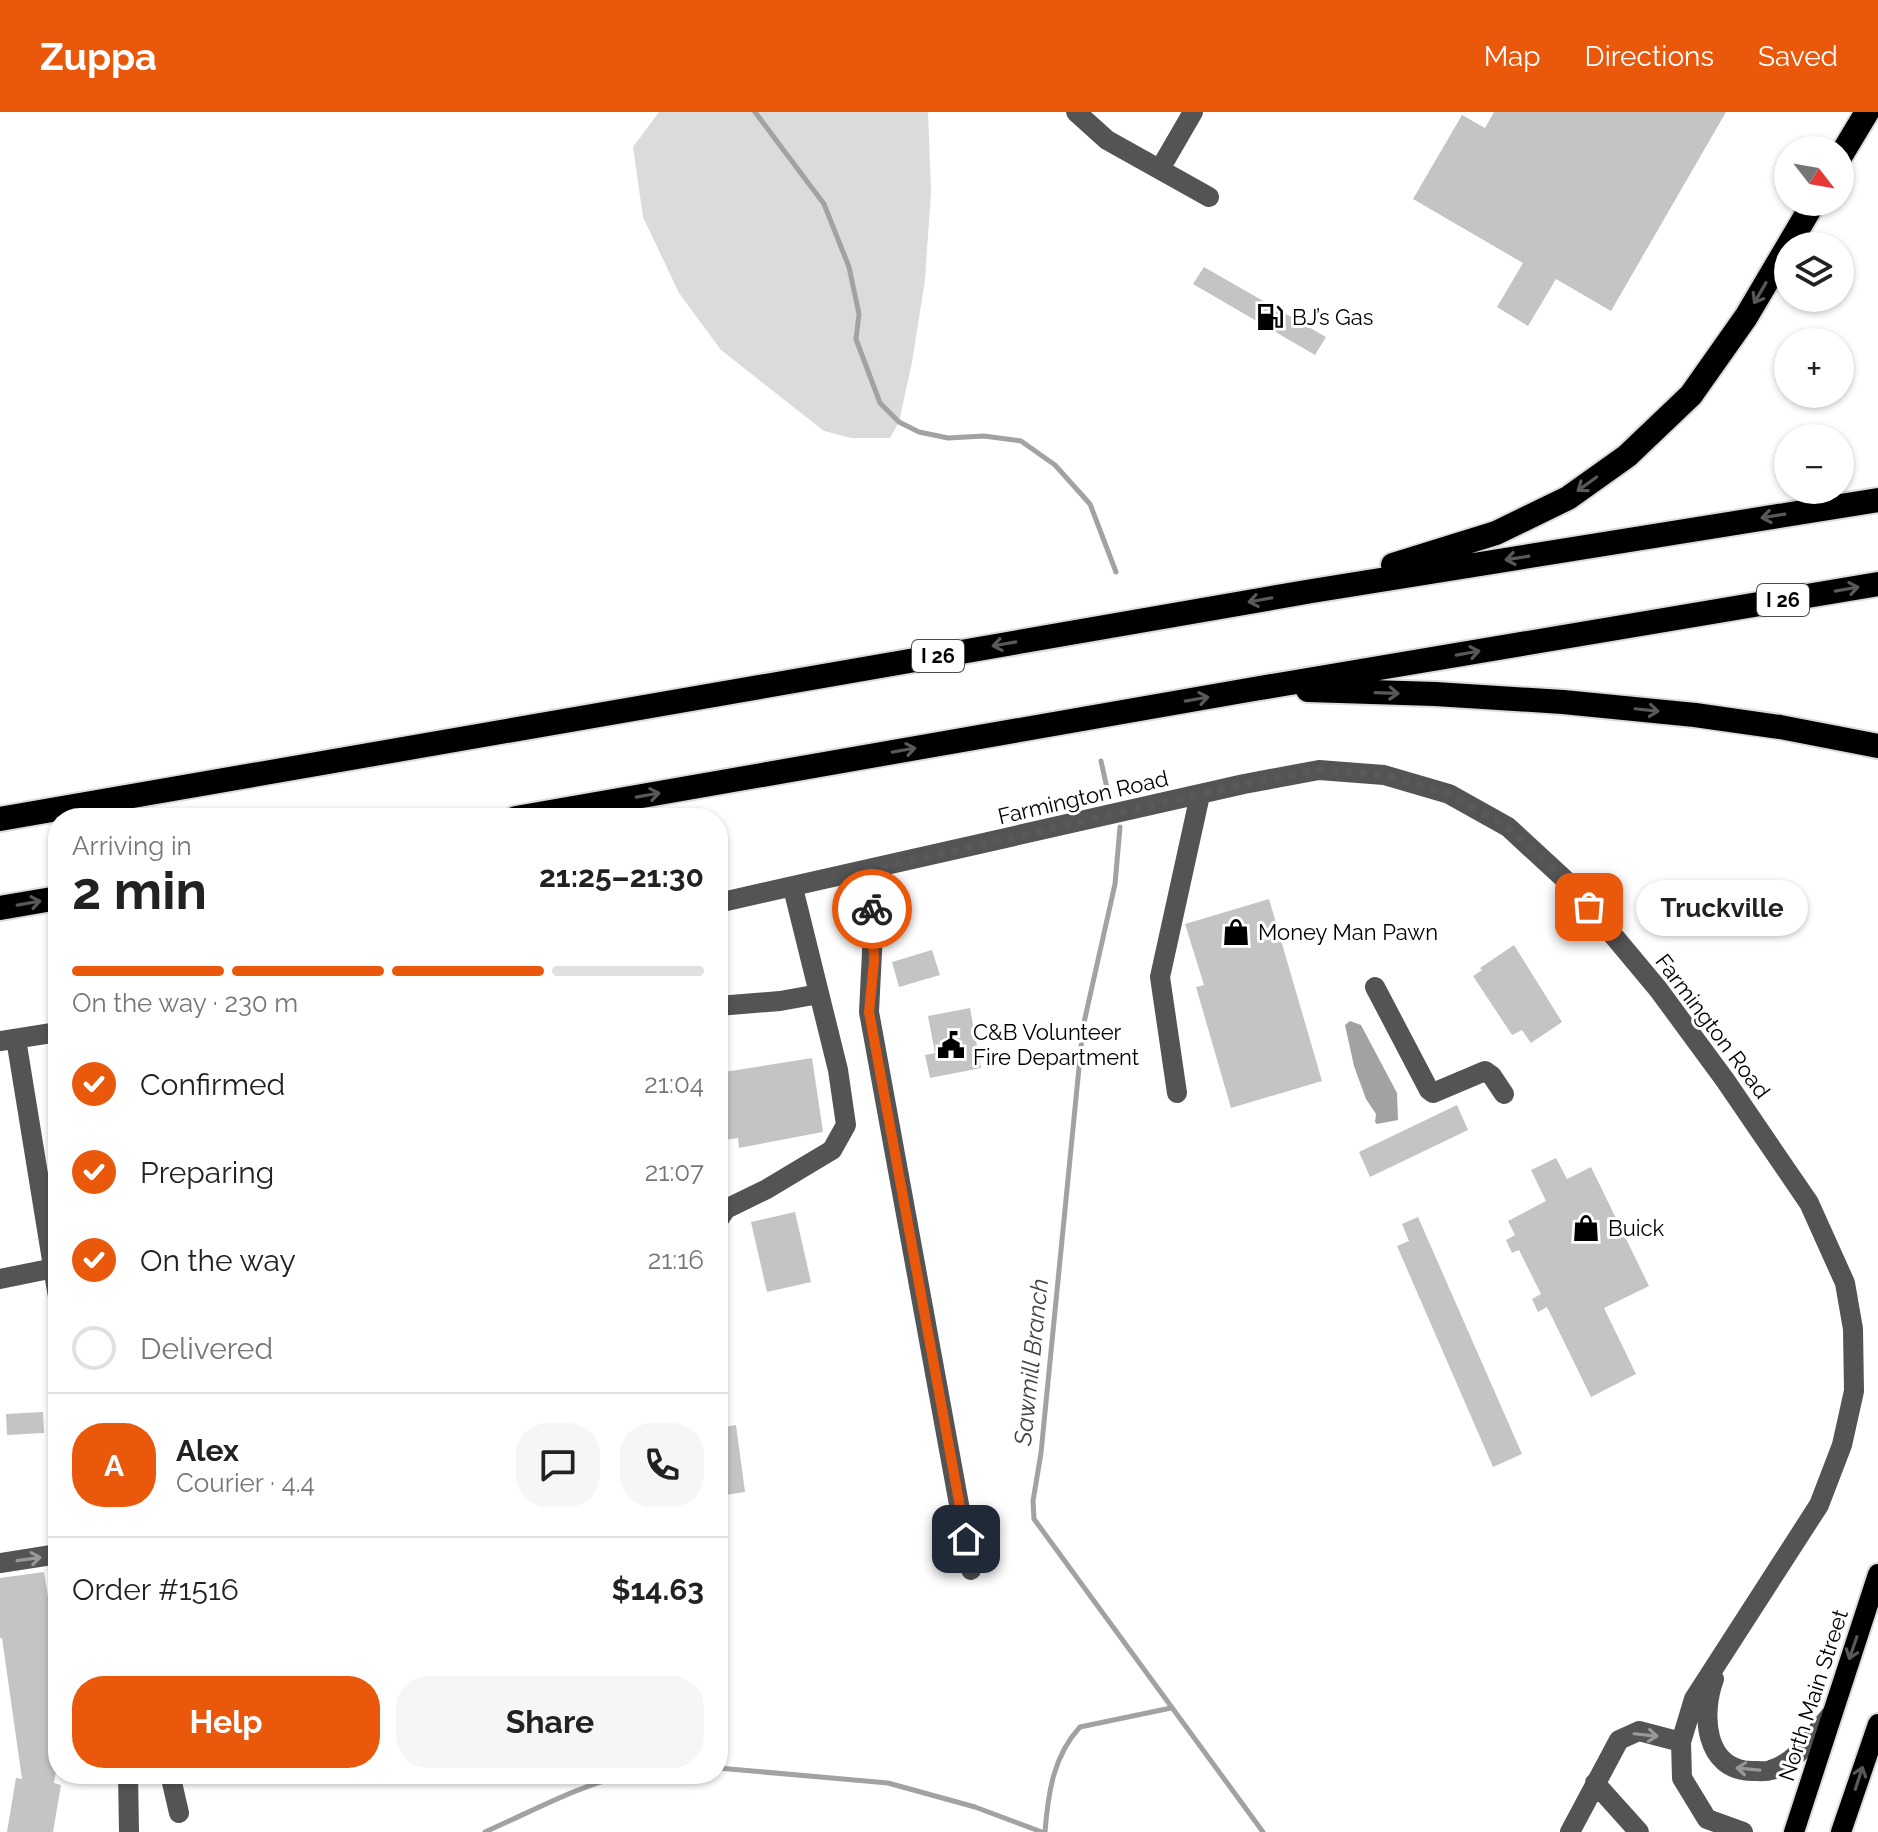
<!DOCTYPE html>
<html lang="en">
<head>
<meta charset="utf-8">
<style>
	:root { --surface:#fff; --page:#f6f6f6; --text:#222; --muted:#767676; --line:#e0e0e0; --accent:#ea580c }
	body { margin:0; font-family:Raleway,sans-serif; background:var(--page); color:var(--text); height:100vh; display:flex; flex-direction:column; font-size:30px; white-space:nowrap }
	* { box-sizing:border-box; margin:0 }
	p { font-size:26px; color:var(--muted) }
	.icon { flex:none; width:44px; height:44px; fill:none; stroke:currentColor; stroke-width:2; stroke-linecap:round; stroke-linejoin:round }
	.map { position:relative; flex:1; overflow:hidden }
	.panel { position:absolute; left:48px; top:696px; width:680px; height:976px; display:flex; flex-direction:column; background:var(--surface); border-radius:32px; box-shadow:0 2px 6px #0004 }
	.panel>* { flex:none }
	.needle { width:52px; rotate:121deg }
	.controls { position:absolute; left:1774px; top:24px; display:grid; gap:16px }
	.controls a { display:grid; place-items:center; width:80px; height:80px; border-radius:50%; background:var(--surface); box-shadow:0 2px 6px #0004; font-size:40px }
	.pin { position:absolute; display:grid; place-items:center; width:68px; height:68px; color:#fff; margin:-34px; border-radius:16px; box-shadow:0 4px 12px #0006 }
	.courier { position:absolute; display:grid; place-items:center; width:80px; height:80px; margin:-40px; border:6px solid #ea580c; border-radius:50%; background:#fff; color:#222; box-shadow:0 2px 10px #0007 }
	.bubble { position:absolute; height:56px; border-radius:28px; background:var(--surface); box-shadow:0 2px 6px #0004; font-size:26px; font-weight:700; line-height:56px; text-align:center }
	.overview em { font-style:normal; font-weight:700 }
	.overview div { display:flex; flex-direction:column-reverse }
	.overview { display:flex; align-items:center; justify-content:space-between; height:136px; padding:0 24px }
	h1 { font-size:52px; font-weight:700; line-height:60px }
	.bar { display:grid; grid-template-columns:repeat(4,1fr); gap:12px 8px; align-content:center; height:96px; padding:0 24px }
	.bar i { height:10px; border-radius:6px; background:var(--line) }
	.bar .current { background:var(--accent) }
	.bar p { grid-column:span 4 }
	.line { display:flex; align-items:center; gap:20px; padding:0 24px; border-top:2px solid var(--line) }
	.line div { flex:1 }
	.round { display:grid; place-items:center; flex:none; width:84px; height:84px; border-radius:32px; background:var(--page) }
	ol { padding:0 24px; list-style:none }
	li { display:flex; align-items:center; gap:24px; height:88px }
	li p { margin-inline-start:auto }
	li .icon { padding:8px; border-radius:50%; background:var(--accent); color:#fff; stroke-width:4 }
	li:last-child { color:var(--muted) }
	li i { width:44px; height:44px; border:4px solid var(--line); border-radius:50% }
	.cta { display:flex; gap:16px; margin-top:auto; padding:16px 24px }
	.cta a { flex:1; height:92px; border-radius:32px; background:var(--accent); color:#fff; font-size:32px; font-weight:700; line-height:92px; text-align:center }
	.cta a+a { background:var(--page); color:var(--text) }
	header { display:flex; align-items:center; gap:48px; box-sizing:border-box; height:112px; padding:0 40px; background:var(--accent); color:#fff }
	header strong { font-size:38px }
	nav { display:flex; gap:44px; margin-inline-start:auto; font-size:28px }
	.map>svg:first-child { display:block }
	.green { fill:#dbdbdb }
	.water { fill:#a2a2a2 }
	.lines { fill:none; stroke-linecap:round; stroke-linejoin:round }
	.stream { stroke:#a2a2a2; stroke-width:5 }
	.building { fill:#c4c4c4 }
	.major-casing { stroke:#dbdbdb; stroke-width:24 }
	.highway-casing { stroke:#dbdbdb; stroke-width:28 }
	.minor { stroke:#545454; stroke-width:20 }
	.major { stroke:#000; stroke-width:20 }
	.highway { stroke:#000; stroke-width:24 }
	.oneway { stroke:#595959 }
	.oneway2 { stroke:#989898 }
	.done { stroke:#595959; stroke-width:8; stroke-dasharray:0 14.4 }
	.route { stroke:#ea580c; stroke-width:10 }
	.labels { text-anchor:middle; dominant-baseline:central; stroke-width:6; stroke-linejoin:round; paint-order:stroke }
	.shield { fill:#fff; stroke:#4c4c4c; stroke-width:2 }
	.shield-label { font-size:20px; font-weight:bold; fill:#000 }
	.poi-label { font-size:22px; fill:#000; stroke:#fff; text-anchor:start }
	.street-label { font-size:22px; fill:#000; stroke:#fff }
	.water-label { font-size:24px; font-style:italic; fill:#434343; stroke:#fff }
</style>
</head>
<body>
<header>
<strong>Zuppa</strong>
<nav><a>Map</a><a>Directions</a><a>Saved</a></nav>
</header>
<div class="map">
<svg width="1878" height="1720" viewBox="0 0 1878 1720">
	<rect width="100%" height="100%" fill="#fff"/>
	<path class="green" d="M659 0H928L931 80 925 168 912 250 899 310 890 326H851L824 319 721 238 679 181 643 105 633 35Z"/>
	<path class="water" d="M1350 909 1361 913 1397 981 1398 1008 1377 1012 1375 1010 1376 1002 1366 987 1354 954 1345 913Z"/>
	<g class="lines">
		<path class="stream" d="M755 0 824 92 849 155 859 202 856 227 880 291 899 310 919 320 948 326 984 324 1021 329 1055 353 1090 392 1116 460
			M1101 649 1109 685
			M1120 715 1115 772 1083 915 1041 1341 1033 1389 1034 1407 1263 1720
			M718 1656 888 1671 975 1695 1042 1720
			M485 1720C531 1700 584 1670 633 1662
			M1045 1720C1048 1682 1053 1644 1080 1615L1171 1596"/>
	</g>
	<path class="building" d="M1494 0H1726L1611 199 1556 167 1528 214 1497 195 1523 151 1413 87 1462 3 1485 16Z
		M1204 155 1326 225 1315 243 1193 172Z
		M1269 787 1322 969 1231 996 1196 875 1204 873 1185 812Z
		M1514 833 1562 910 1531 931 1522 918 1512 923 1473 864 1482 858 1480 856Z
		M932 838 940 863 899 875 892 850Z
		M970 896 981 956 930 966 925 943 935 941 928 904Z
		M812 946 823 1020 739 1036 738 1026 718 1029V961Z
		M1457 993 1468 1018 1370 1065 1359 1040Z
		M1556 1046 1567 1067 1591 1055 1649 1174 1604 1196 1636 1262 1591 1285 1547 1195 1538 1200 1532 1187 1541 1182 1519 1138 1512 1141 1506 1128 1515 1123 1508 1109 1546 1089 1531 1058Z
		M795 1100 811 1170 767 1180 751 1110Z
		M1418 1105 1522 1342 1493 1355 1397 1134 1409 1129 1402 1112Z
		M43 1300 44 1321 7 1323 6 1302Z
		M736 1313 745 1380 718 1384V1316Z
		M44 1460 58 1547V1647L54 1671 61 1673 53 1720H7L16 1666 22 1667 2 1526H0V1466Z"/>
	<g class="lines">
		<g class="major-casing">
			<path id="major" d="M1794 1720 1878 1462
				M1841 1720 1878 1612"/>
		</g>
		<g class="highway-casing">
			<path id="highway" d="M1840 45 1867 0
				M1393 453 1496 421 1568 386 1627 344 1691 283 1746 205 1814 90
				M1308 578 1435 582 1563 590 1695 603 1780 615 1878 634
				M516 706 1254 577 1878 472
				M0 707 1312 479 1878 388
				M0 796 58 786"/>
		</g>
		<path class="minor" d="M1076 0 1107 28 1209 85
			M1160 57 1193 0
			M866 759 873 820 869 900 971 1458
			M718 791 1244 672 1319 658 1384 663 1449 682 1508 715 1572 774 1658 877 1725 968 1809 1091 1845 1171 1853 1217 1854 1279 1842 1333 1819 1393 1694 1587 1681 1630 1682 1666 1707 1707 1743 1720
			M1375 875 1429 978 1433 981 1485 959 1492 964 1504 982
			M718 894 780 889 819 882
			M16 927 58 1185
			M0 929 58 920
			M1177 981 1160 865 1200 683
			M718 1109 726 1097 767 1077 832 1038 846 1013 838 958 793 776
			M0 1167 54 1156
			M0 1451 58 1442
			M1714 1567C1701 1602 1704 1659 1753 1659 1758 1659 1766 1660 1771 1658 1796 1651 1815 1621 1831 1603
			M128 1662 129 1720
			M170 1662 179 1701
			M1595 1671 1639 1720
			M1570 1720 1619 1628 1639 1619 1681 1630"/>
		<use href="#major" class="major"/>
		<use href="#highway" class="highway"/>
	</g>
	<defs><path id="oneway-shaft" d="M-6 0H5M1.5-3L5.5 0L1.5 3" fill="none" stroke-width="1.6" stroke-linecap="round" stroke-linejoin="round" transform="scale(2)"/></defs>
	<g class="oneway">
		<use href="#oneway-shaft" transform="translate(1760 181) rotate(120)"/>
		<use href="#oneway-shaft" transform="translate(1587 372) rotate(144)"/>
		<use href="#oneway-shaft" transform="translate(1773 404) rotate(171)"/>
		<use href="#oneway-shaft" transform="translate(1517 446) rotate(171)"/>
		<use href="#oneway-shaft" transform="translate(1847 477) rotate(-10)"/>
		<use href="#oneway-shaft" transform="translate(1260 488) rotate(170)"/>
		<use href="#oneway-shaft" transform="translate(1004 532) rotate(170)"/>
		<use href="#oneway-shaft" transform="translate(1468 541) rotate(-10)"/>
		<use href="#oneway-shaft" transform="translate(1387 581) rotate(2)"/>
		<use href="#oneway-shaft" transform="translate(1197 587) rotate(-10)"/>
		<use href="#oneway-shaft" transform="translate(1647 598) rotate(6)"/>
		<use href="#oneway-shaft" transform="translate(904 638) rotate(-10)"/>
		<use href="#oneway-shaft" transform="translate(648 683) rotate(-10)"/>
		<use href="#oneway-shaft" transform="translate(29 791) rotate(-10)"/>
		<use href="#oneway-shaft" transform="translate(1853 1536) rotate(109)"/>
		<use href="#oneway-shaft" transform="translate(1859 1666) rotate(-72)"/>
	</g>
	<g class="oneway2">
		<use href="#oneway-shaft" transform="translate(29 1447) rotate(-8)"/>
		<use href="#oneway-shaft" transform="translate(1646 1623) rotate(6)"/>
		<use href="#oneway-shaft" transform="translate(1748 1657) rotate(-175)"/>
	</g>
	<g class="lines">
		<path class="done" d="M872 797 866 759 1244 672 1319 658 1384 663 1449 682 1508 715 1572 774 1589 795"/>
		<path class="route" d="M872 797 874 849 869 900 966 1427"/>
	</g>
	<defs>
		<g id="fuel-bare" transform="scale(2.16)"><path d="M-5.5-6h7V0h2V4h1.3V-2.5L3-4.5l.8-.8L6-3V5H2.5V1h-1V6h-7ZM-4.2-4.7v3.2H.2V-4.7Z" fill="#000" stroke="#fff" stroke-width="2.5" paint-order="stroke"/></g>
		<g id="shop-bare" transform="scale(2.16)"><path d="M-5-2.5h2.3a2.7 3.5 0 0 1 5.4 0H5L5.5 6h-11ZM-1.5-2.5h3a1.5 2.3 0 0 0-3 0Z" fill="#000" stroke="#fff" stroke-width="2.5" paint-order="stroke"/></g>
		<g id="civic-bare" transform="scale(2.16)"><path d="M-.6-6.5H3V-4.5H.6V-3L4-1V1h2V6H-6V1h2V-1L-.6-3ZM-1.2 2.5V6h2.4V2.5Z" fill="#000" stroke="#fff" stroke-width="2.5" paint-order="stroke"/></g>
	</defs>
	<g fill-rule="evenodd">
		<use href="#fuel-bare" x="1270" y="205"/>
		<use href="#shop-bare" x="1236" y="820"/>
		<use href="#civic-bare" x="951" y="933"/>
		<use href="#shop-bare" x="1586" y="1116"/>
	</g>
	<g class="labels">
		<g class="shield">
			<rect x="1757" y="472" width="52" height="32" rx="6"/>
			<rect x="912" y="528" width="52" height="32" rx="6"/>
		</g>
		<g class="shield-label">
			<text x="1783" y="488">I 26</text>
			<text x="938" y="544">I 26</text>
		</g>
		<g class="poi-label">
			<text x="1292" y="205">BJ’s Gas</text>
			<text x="1258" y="820">Money Man Pawn</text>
			<text x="973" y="920">C&amp;B Volunteer<tspan x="973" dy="25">Fire Department</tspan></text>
			<text x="1608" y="1116">Buick</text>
		</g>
		<g class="street-label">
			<text transform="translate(1083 685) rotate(-13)">Farmington Road</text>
			<text transform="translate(1713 914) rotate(53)">Farmington Road</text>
			<text transform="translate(1813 1583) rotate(-72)">North Main Street</text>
		</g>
		<g class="water-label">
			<text transform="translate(1031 1250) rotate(-84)">Sawmill Branch</text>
		</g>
	</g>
</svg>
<div class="controls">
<a><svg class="needle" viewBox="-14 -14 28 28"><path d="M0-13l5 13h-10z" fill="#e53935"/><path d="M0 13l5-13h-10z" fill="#767676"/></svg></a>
<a><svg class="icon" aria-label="layers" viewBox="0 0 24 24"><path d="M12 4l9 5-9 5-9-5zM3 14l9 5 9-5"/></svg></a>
<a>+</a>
<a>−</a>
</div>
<div class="pin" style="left:1589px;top:795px;background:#ea580c"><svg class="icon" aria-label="bag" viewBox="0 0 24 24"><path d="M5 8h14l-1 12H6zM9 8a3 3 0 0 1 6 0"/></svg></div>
<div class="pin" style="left:966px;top:1427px;background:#1f2937"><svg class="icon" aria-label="home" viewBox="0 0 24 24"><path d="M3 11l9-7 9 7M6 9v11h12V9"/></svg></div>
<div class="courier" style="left:872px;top:797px"><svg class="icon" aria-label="bike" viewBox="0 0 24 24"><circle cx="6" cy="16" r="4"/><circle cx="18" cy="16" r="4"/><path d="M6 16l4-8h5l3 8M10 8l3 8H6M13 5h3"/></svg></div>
<div class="bubble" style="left:1636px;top:768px;width:172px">Truckville</div>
<section class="panel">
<div class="overview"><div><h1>2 min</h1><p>Arriving in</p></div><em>21:25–21:30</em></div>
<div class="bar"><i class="current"></i><i class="current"></i><i class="current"></i><i></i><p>On the way · 230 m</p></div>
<ol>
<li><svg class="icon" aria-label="check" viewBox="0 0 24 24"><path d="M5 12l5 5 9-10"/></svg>Confirmed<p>21:04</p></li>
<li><svg class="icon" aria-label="check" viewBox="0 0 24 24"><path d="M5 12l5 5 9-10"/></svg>Preparing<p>21:07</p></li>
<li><svg class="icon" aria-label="check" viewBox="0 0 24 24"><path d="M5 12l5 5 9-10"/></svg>On the way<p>21:16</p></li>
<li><i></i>Delivered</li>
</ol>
<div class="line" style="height:144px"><b class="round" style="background:var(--accent);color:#fff">A</b><div><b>Alex</b><p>Courier · 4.4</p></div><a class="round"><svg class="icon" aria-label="chat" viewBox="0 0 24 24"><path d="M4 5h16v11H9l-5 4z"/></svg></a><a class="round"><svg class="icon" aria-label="phone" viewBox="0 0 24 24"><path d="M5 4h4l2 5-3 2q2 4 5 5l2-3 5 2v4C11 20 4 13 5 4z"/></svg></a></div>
<div class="line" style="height:104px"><div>Order #1516</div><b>$14.63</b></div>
<div class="cta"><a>Help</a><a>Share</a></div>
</section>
</div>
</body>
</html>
